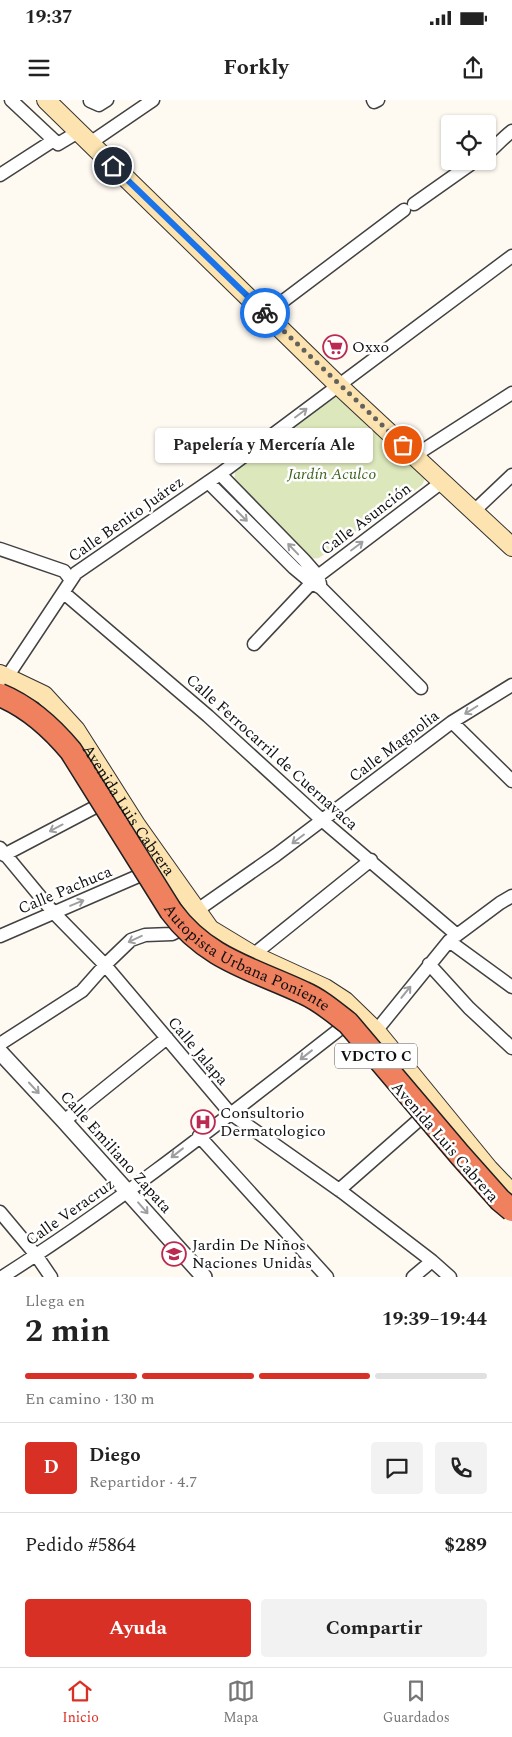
<!DOCTYPE html>
<html lang="es">
<head>
<meta charset="utf-8">
<style>
	:root { --surface:#fff; --page:#f2f2f2; --text:#222; --muted:#767676; --line:#e0e0e0; --accent:#d93025 }
	body { margin:0; font-family:Spectral,serif; background:var(--page); color:var(--text); height:100vh; display:flex; flex-direction:column; font-size:19px; white-space:nowrap }
	* { box-sizing:border-box; margin:0 }
	p { font-size:16px; color:var(--muted) }
	.icon { flex:none; width:28px; height:28px; fill:none; stroke:currentColor; stroke-width:2; stroke-linecap:round; stroke-linejoin:round }
	.map { position:relative; height:1177px; overflow:hidden }
	.side { display:flex; flex-direction:column; background:var(--surface); flex:1 }
	.side>* { flex:none }
	.fabs { position:absolute; left:441px; top:15px; display:grid; gap:10px }
	.fabs a { display:grid; place-items:center; width:55px; height:55px; border-radius:5px; background:var(--surface); box-shadow:0 1px 4px #0004; font-size:25px }
	.pin { position:absolute; display:grid; place-items:center; width:42px; height:42px; color:#fff; margin:-21px; border:2px solid #fff; border-radius:50%; box-shadow:0 1px 5px #0007 }
	.courier { position:absolute; display:grid; place-items:center; width:50px; height:50px; margin:-25px; border:4px solid #1a73e8; border-radius:50%; background:#fff; color:#222; box-shadow:0 1px 6px #0007 }
	.bubble { position:absolute; height:35px; border-radius:5px; background:var(--surface); box-shadow:0 1px 4px #0004; font-size:16px; font-weight:700; line-height:35px; text-align:center }
	.overview em { font-style:normal; font-weight:700 }
	.overview div { display:flex; flex-direction:column-reverse }
	.overview { display:flex; align-items:center; justify-content:space-between; height:85px; padding:0 25px }
	h1 { font-size:32px; font-weight:700; line-height:38px }
	.bar { display:grid; grid-template-columns:repeat(4,1fr); gap:8px 5px; align-content:center; height:60px; padding:0 25px }
	.bar i { height:6px; border-radius:4px; background:var(--line) }
	.bar .active { background:var(--accent) }
	.bar p { grid-column:span 4 }
	.line { display:flex; align-items:center; gap:12px; padding:0 25px; border-top:1px solid var(--line) }
	.line div { flex:1 }
	.round { display:grid; place-items:center; flex:none; width:52px; height:52px; border-radius:5px; background:var(--page) }
	.button { display:flex; gap:10px; margin-top:auto; padding:10px 25px }
	.button a { flex:1; height:58px; border-radius:5px; background:var(--accent); color:#fff; font-size:20px; font-weight:700; line-height:58px; text-align:center }
	.button a+a { background:var(--page); color:var(--text) }
	.status { display:flex; justify-content:space-between; align-items:center; height:35px; padding:0 25px; background:var(--surface); direction:ltr }
	.status svg { height:14px; fill:currentColor }
	header { display:flex; justify-content:space-between; align-items:center; height:65px; padding:0 25px; background:var(--surface); font-size:22px; font-weight:700 }
	.tabs { display:flex; justify-content:space-around; align-items:center; height:70px; border-top:1px solid var(--line); background:var(--surface); font-size:14px; color:var(--muted) }
	.tabs a { display:grid; justify-items:center; gap:2px }
	.tabs .active { color:var(--accent) }
	.map>svg:first-child { display:block }
	.green { fill:#dce8bb }
	.lines { fill:none; stroke-linecap:round; stroke-linejoin:round }
	.minor-casing { stroke:#424242; stroke-width:15 }
	.tertiary-casing { stroke:#424242; stroke-width:18 }
	.secondary-casing { stroke:#313131; stroke-width:20 }
	.minor { stroke:#fff; stroke-width:12 }
	.tertiary { stroke:#fff; stroke-width:15 }
	.secondary { stroke:#fce3af; stroke-width:18 }
	.motorway-bridge-casing { stroke:#202020; stroke-width:25; stroke-linecap:butt }
	.motorway-bridge { stroke:#ef815f; stroke-width:22 }
	.oneway { stroke:#9f9f9f }
	.done { stroke:#63615e; stroke-width:5; stroke-dasharray:0 9 }
	.route { stroke:#1a73e8; stroke-width:6 }
	.labels { text-anchor:middle; dominant-baseline:central; stroke-width:5; stroke-linejoin:round; paint-order:stroke }
	.shield { fill:#fff; stroke:#575757; stroke-width:1 }
	.shield-label { font-size:15px; font-weight:bold; fill:#0f0f0f }
	.poi-label { font-size:16px; fill:#0f0f0f; stroke:#fff; text-anchor:start }
	.park-label { font-size:16px; font-style:italic; fill:#3e6521; stroke:#fff }
	.street-label { font-size:16px; fill:#0f0f0f; stroke:#fff }
</style>
</head>
<body>
<div class="status"><b>19:37</b><svg viewBox="0 0 49 12"><path d="M0 12V9h3v3zM5 12V6h3v6zM10 12V3h3v9zM15 12V0h3v12zM26 1h20v11H26zM47 4h2v5h-2z"/></svg></div>
<header><svg class="icon" aria-label="menu" viewBox="0 0 24 24"><path d="M4 6h16M4 12h16M4 18h16"/></svg>Forkly<svg class="icon" aria-label="share" viewBox="0 0 24 24"><path d="M12 15V3M7 8l5-5 5 5M5 13v7h14v-7"/></svg></header>
<div class="map">
<svg width="512" height="1177" viewBox="0 0 512 1177">
	<rect width="100%" height="100%" fill="#fef9f1"/>
	<path class="green" d="M336 292 426 377 422 385 319 458 308 459 234 385 235 372Z"/>
	<g class="lines">
		<g class="minor-casing">
			<path id="minor" d="M11 0 58 44 78 32
				M373 0 374 2 378 0
				M90 1 99 5 107 0
				M90 43 153 0
				M488 53C496 46 503 38 512 31
				M0 75 54 40
				M414 104 475 61
				M266 214 404 110
				M414 356 512 293
				M220 374 304 460 318 476 320 484
				M208 382 294 468 312 483 321 488 421 588
				M474 411 512 375
				M0 449 64 471 71 480
				M64 493 208 616 323 721 457 835
				M254 544 318 476 442 382
				M7 577 76 473 220 374 512 156
				M452 622 512 681
				M0 748 53 812 105 865 230 1013 342 1092 432 1161 450 1177
				M4 755 99 705
				M0 836 143 774
				M449 841 512 887
				M253 855 371 760
				M429 864 469 908 512 948
				M376 931 449 841 500 803 512 796
				M0 944 82 891 105 865 131 840 145 835 172 834 182 829 196 811 276 755 452 622 512 585
				M64 1021 167 938
				M199 1036 327 1177
				M339 1090 421 1018
				M0 1112 36 1155 51 1177
				M2 1177C122 1101 233 1012 345 925
				M413 1177 432 1161"/>
		</g>
		<g class="tertiary-casing">
			<path id="tertiary" d="M0 952 64 1021 204 1177"/>
		</g>
		<g class="secondary-casing">
			<g id="secondary">
				<path d="M46 0 338 285 512 447"/>
				<path id="s1" d="M0 574 44 595 76 630 137 726 210 829 253 855 325 888 345 901 376 931 489 1069 512 1093"/>
			</g>
		</g>
		<use href="#minor" class="minor"/>
		<use href="#tertiary" class="tertiary"/>
		<use href="#secondary" class="secondary"/>
		<g class="motorway-bridge-casing">
			<g id="motorway-bridge">
				<path id="s2" d="M0 595C29 607 51 627 71 651L171 811C206 859 253 869 304 893 320 900 334 912 348 923L460 1055 500 1100 512 1110"/>
			</g>
		</g>
		<use href="#motorway-bridge" class="motorway-bridge"/>
	</g>
	<defs><path id="oneway-shaft" d="M-6 0H5M1.5-3L5.5 0L1.5 3" fill="none" stroke-width="1.6" stroke-linecap="round" stroke-linejoin="round" transform="scale(1.25)"/></defs>
	<g class="oneway">
		<use href="#oneway-shaft" transform="translate(301 313) rotate(-37)"/>
		<use href="#oneway-shaft" transform="translate(242 416) rotate(45)"/>
		<use href="#oneway-shaft" transform="translate(357 446) rotate(-37)"/>
		<use href="#oneway-shaft" transform="translate(293 449) rotate(-134)"/>
		<use href="#oneway-shaft" transform="translate(471 610) rotate(148)"/>
		<use href="#oneway-shaft" transform="translate(56 728) rotate(152)"/>
		<use href="#oneway-shaft" transform="translate(298 739) rotate(143)"/>
		<use href="#oneway-shaft" transform="translate(77 803) rotate(-22)"/>
		<use href="#oneway-shaft" transform="translate(135 839) rotate(155)"/>
		<use href="#oneway-shaft" transform="translate(406 892) rotate(-51)"/>
		<use href="#oneway-shaft" transform="translate(306 955) rotate(142)"/>
		<use href="#oneway-shaft" transform="translate(34 988) rotate(47)"/>
		<use href="#oneway-shaft" transform="translate(177 1053) rotate(142)"/>
		<use href="#oneway-shaft" transform="translate(143 1108) rotate(49)"/>
	</g>
	<g class="lines">
		<path class="done" d="M265 213 403 345"/>
		<path class="route" d="M113 66 265 213"/>
	</g>
	<defs>
		<g id="supermarket-ring" transform="scale(1.25)"><circle r="9.5" fill="#fff" stroke="#bb2b51" stroke-width="1.5"/><path d="M-6-5.5h2.5l.6 2H6L4.5 2H-2.5L-4.4-4H-6ZM-1.5 3.2a1.3 1.3 0 1 0 .1 0ZM3 3.2a1.3 1.3 0 1 0 .1 0Z" fill="#bb2b51"/></g>
		<g id="hospital-ring" transform="scale(1.25)"><circle r="9.5" fill="#fff" stroke="#bb2b51" stroke-width="1.5"/><path d="M-5-5h3v3.5h4V-5h3V5h-3V1.5h-4V5h-3Z" fill="#bb2b51"/></g>
		<g id="school-ring" transform="scale(1.25)"><circle r="9.5" fill="#fff" stroke="#bb2b51" stroke-width="1.5"/><path d="M0-5L7-2L0 1L-7-2ZM-4 1L0 2.5L4 1V4Q0 6-4 4Z" fill="#bb2b51"/></g>
	</defs>
	<g fill-rule="evenodd">
		<use href="#supermarket-ring" x="335" y="247"/>
		<use href="#hospital-ring" x="203" y="1022"/>
		<use href="#school-ring" x="174" y="1154"/>
	</g>
	<g class="labels">
		<rect class="shield" x="335" y="943.5" width="82" height="25" rx="4"/>
		<g class="shield-label">
			<text x="376" y="956">VDCTO C</text>
		</g>
		<g class="poi-label">
			<text x="352" y="247">Oxxo</text>
			<text x="220" y="1013">Consultorio<tspan x="220" dy="18">Dermatologico</tspan></text>
			<text x="192" y="1145">Jardin De Niños<tspan x="192" dy="18">Naciones Unidas</tspan></text>
		</g>
		<g class="park-label">
			<text x="332" y="374">Jardín Aculco</text>
		</g>
		<g class="street-label">
			<text transform="translate(126 419) rotate(-35)">Calle Benito Juárez</text>
			<text transform="translate(366 419) rotate(-37)">Calle Asunción</text>
			<text transform="translate(394 646) rotate(-37)">Calle Magnolia</text>
			<text transform="translate(272 652) rotate(42)">Calle Ferrocarril de Cuernavaca</text>
			<text stroke="none"><textPath href="#s1" startOffset="192">Avenida Luis Cabrera</textPath></text>
			<text transform="translate(65 790) rotate(-23)">Calle Pachuca</text>
			<text stroke="none"><textPath href="#s2" startOffset="370">Autopista Urbana Poniente</textPath></text>
			<text transform="translate(198 951) rotate(50)">Calle Jalapa</text>
			<text transform="translate(445 1042) rotate(49)">Avenida Luis Cabrera</text>
			<text transform="translate(116 1052) rotate(48)">Calle Emiliano Zapata</text>
			<text transform="translate(70 1112) rotate(-35)">Calle Veracruz</text>
		</g>
	</g>
</svg>
<div class="fabs">
<a><svg class="icon" aria-label="locate" viewBox="0 0 24 24"><circle cx="12" cy="12" r="6"/><path d="M12 2v4M12 18v4M2 12h4M18 12h4"/></svg></a>
</div>
<div class="pin" style="left:403px;top:345px;background:#ea580c"><svg class="icon" aria-label="bag" viewBox="0 0 24 24"><path d="M5 8h14l-1 12H6zM9 8a3 3 0 0 1 6 0"/></svg></div>
<div class="pin" style="left:113px;top:66px;background:#1f2937"><svg class="icon" aria-label="home" viewBox="0 0 24 24"><path d="M3 11l9-7 9 7M6 9v11h12V9"/></svg></div>
<div class="courier" style="left:265px;top:213px"><svg class="icon" aria-label="bike" viewBox="0 0 24 24"><circle cx="6" cy="16" r="4"/><circle cx="18" cy="16" r="4"/><path d="M6 16l4-8h5l3 8M10 8l3 8H6M13 5h3"/></svg></div>
<div class="bubble" style="left:155px;top:328px;width:218px">Papelería y Mercería Ale</div>
</div>
<section class="side">
<div class="overview"><div><h1>2 min</h1><p>Llega en</p></div><em>19:39–19:44</em></div>
<div class="bar"><i class="active"></i><i class="active"></i><i class="active"></i><i></i><p>En camino · 130 m</p></div>
<div class="line" style="height:90px"><b class="round" style="background:var(--accent);color:#fff">D</b><div><b>Diego</b><p>Repartidor · 4.7</p></div><a class="round"><svg class="icon" aria-label="chat" viewBox="0 0 24 24"><path d="M4 5h16v11H9l-5 4z"/></svg></a><a class="round"><svg class="icon" aria-label="phone" viewBox="0 0 24 24"><path d="M5 4h4l2 5-3 2q2 4 5 5l2-3 5 2v4C11 20 4 13 5 4z"/></svg></a></div>
<div class="line" style="height:65px"><div>Pedido #5864</div><b>$289</b></div>
<div class="button"><a>Ayuda</a><a>Compartir</a></div>
</section>
<nav class="tabs">
<a class="active"><svg class="icon" aria-label="home" viewBox="0 0 24 24"><path d="M3 11l9-7 9 7M6 9v11h12V9"/></svg>Inicio</a>
<a><svg class="icon" aria-label="map" viewBox="0 0 24 24"><path d="M3 6l6-2 6 2 6-2v14l-6 2-6-2-6 2zM9 4v14M15 6v14"/></svg>Mapa</a>
<a><svg class="icon" aria-label="saved" viewBox="0 0 24 24"><path d="M7 4h10v16l-5-4-5 4z"/></svg>Guardados</a>
</nav>
</body>
</html>
